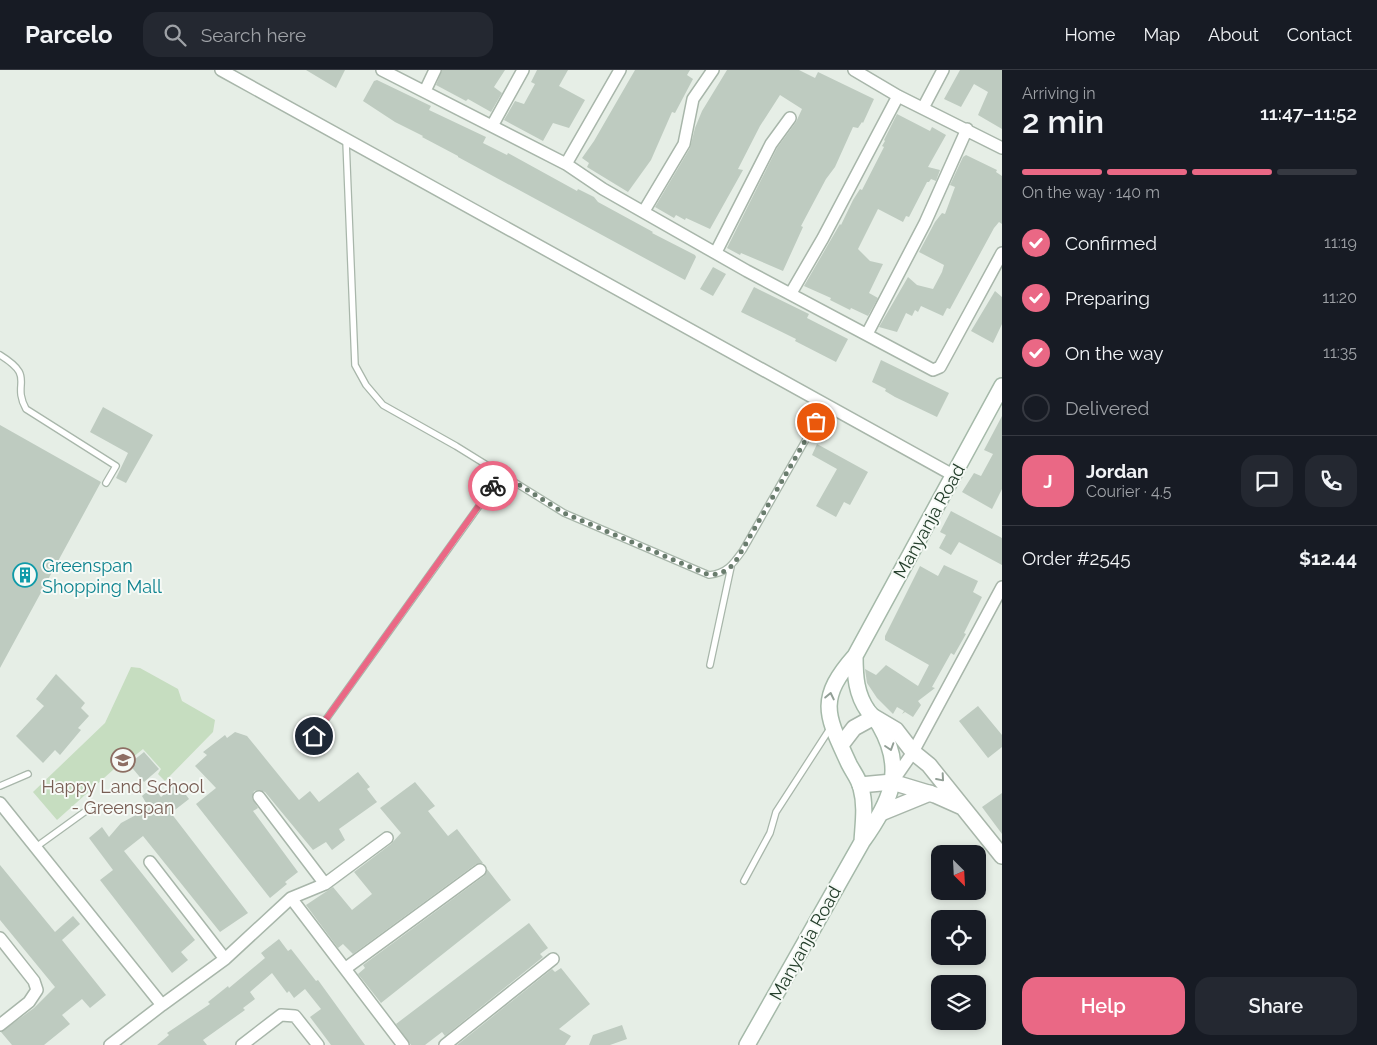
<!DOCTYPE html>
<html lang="en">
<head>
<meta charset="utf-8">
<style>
	:root { --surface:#171b24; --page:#242831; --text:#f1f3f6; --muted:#9ea1a6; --line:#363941; --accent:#ea6885 }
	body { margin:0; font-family:Raleway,sans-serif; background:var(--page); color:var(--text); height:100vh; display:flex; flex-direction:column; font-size:19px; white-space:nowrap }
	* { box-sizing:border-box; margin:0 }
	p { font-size:16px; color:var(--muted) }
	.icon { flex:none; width:28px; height:28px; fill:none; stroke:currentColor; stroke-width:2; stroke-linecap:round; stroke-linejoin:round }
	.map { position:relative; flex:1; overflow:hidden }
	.details { display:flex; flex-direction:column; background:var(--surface); width:375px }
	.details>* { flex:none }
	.needle { width:32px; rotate:156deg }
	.controls { position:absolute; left:931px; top:775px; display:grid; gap:10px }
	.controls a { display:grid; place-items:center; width:55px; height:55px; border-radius:10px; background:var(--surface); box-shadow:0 2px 8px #0003; font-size:25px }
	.pin { position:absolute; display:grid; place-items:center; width:42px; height:42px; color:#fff; margin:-21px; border:2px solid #fff; border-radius:50%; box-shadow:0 1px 5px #0007 }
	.courier { position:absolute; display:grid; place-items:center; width:50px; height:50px; margin:-25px; border:4px solid #ea6885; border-radius:50%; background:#fff; color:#222; box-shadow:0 1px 6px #0007 }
	.head em { font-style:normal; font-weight:600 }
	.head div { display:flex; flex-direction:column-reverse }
	.head { display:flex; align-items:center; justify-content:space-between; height:85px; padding:0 20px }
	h1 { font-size:32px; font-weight:600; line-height:38px }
	.bar { display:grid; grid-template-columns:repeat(4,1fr); gap:8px 5px; align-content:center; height:60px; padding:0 20px }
	.bar i { height:6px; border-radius:4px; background:var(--line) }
	.bar .selected { background:var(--accent) }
	.bar p { grid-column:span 4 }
	.line { display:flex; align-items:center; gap:12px; padding:0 20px; border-top:1px solid var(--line) }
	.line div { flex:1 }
	.round { display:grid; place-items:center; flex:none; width:52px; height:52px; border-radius:15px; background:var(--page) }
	ol { padding:0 20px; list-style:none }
	li { display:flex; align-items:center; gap:15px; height:55px }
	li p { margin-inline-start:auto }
	li .icon { padding:5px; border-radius:50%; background:var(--accent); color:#fff; stroke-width:4 }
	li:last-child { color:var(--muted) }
	li i { width:28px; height:28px; border:2px solid var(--line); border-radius:50% }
	.action { display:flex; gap:10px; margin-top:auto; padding:10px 20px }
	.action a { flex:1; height:58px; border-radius:15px; background:var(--accent); color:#fff; font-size:20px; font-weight:600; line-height:58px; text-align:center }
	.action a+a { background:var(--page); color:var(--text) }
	header { display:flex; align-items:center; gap:30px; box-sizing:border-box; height:70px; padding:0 25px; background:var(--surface); border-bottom:1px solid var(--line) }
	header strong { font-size:24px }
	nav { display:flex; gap:28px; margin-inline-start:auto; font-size:18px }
	.search { width:350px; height:45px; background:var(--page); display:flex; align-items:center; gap:12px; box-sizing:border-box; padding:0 18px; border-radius:15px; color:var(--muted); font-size:19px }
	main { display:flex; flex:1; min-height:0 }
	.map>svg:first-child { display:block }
	.green { fill:#c6ddc0 }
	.building { fill:#becbc0 }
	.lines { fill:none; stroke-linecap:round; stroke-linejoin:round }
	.service-casing { stroke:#a8b6aa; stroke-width:8 }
	.minor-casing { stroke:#a8b6aa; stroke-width:14 }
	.tertiary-casing { stroke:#a8b6aa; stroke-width:18 }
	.secondary-casing { stroke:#a5b9a9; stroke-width:18 }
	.service { stroke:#fff; stroke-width:5.5 }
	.minor { stroke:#fff; stroke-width:11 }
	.tertiary { stroke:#fff; stroke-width:15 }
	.secondary { stroke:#fff; stroke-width:15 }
	.oneway { stroke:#929f96 }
	.done { stroke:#697c6d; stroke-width:5; stroke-dasharray:0 9 }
	.route { stroke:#ea6885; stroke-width:6 }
	.labels { text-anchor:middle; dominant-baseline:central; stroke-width:4; stroke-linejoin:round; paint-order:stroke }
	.street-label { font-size:18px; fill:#253f2c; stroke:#f6faf6 }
	.culture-label { font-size:18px; fill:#0d838f; stroke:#f6faf6; text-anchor:start }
	.education-label { font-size:18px; fill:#785e54; stroke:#f6faf6 }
</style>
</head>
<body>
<header>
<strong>Parcelo</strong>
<div class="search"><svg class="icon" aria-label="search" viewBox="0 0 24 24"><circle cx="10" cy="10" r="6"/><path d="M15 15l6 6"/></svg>Search here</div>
<nav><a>Home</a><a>Map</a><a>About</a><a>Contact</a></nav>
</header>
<main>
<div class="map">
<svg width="1002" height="975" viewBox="0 0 1002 975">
	<rect width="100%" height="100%" fill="#e6eee6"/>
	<path class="green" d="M131 597 140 598 178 619 182 631 215 650 213 662 165 711 158 704 161 699 143 679 127 692 123 691 57 750 33 722 105 653Z"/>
	<path class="building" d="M306 0H345L336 18Z
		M442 0H505L494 17 502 23 491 42 468 29 466 31 436 15Z
		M537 0H568L559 16 585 30 569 58 553 53 543 71 504 50 515 31 524 34 535 14 531 12Z
		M635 0H690L687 5 693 9 675 43 672 42 651 90 628 122 587 97 589 93 582 88 594 71Z
		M727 0H799L815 8 818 2 874 29 863 53 862 52 858 58 853 57 835 97 826 109 801 156 803 157 783 201 741 183 740 185 727 178 777 78 796 52 802 39 780 25 760 56 738 99 743 100 710 159 686 148 685 150 676 145 674 148 655 137 690 78 695 58 702 41Z
		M960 0H1002V59L978 45 988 22 974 14 961 37 944 29Z
		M377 10 431 36 429 40 486 67 483 73 507 85 508 83 577 121 578 119 594 127 598 132 653 162 652 163 695 185 696 187 685 210 458 87V86L422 67 423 66 395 52 363 31 374 11Z
		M897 44 930 61 932 57 946 65 928 97 940 100 936 111 931 109 929 112H927L909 147 906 146 903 152 878 139 858 179 870 191 883 194 869 223 878 228 868 246 851 238 850 240 830 230 831 228 804 216 840 154 841 155 853 130 860 119 862 120 884 77 882 76 885 71 884 70Z
		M966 85 997 100 996 102 1002 106V154L999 152 994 158 950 239 947 238 943 246 921 236 918 242 915 240 912 246 906 243 897 262 879 257 908 207 917 215 933 219 942 202 944 195 919 182 935 152 942 143 945 144 955 117 950 115 963 87Z
		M713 197 726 204 713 226 700 219Z
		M754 217 809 244 807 248 848 269 836 292 795 271 796 269 741 242Z
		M995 221 1002 227V254L993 273 971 261Z
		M881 290 949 323 937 347 895 327 885 321 886 319 872 312Z
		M103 337 153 365 126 413 116 408 128 383 90 362Z
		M1002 346V419L992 439 962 422 974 403 981 406 993 384 984 380Z
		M0 355 101 412 0 598Z
		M817 374 868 402 850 435 844 432 836 447 816 436 837 399 812 385Z
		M951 441 1002 468V495L959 472 951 485 939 478 946 465 940 462Z
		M944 495 978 511 973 522 982 527 964 563 966 564 954 585 951 583 932 617 935 618 918 631 921 635 913 647 905 642 902 644 904 641 897 637 893 644 877 628 867 613 865 599 876 605 886 595 918 616 929 595 885 570V566L920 496 938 506Z
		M56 604 85 633 81 638 89 646 78 658 81 660 60 685 55 680 43 693 16 666 44 636 36 629Z
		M978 636 1002 665V677L988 688 959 651Z
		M235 662 247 666 299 730 310 721 319 732 358 702 370 717 367 719 377 732 339 759 345 770 332 780 326 772 313 780 265 722 259 720 254 721 252 728 258 738 253 741 298 802 285 812 287 814 270 828 196 734 216 718 195 696 207 685 203 682 225 665 227 668Z
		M144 682 159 699 144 712 129 694Z
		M415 712 435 736 428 741 448 766 457 759 483 793 476 794 353 884 343 874 338 878 306 835 333 817 352 840 372 824 354 802 391 774 401 763 380 738Z
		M177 713 189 729 171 743 248 843 220 862 143 766 124 781 195 870 181 882 188 890 172 903 100 810 113 800 89 768 102 757 109 767 121 753 149 738 142 726 153 717 161 727Z
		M1002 723V764L982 737Z
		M0 795 55 862 73 846 80 854 62 870 106 925 90 938 82 929 62 945 70 954 44 975H12L1 962 34 938 55 917 0 850Z
		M487 799 511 830 381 933 358 904 365 898 363 895 484 806Z
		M529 853 548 878 540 884 543 887 445 966 442 962 425 975H411L396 954Z
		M279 869 288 881 291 879 316 911 318 910 365 975H331L310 947 321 939 305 919 294 928 289 921 287 923 272 903 250 922 255 929 243 938 245 940 203 970 207 975H157L169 965 167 963 210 934 208 932 228 916 229 918 265 888 261 883Z
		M561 898 590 934 559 959 571 966 565 975H457L552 899 555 902Z
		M622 955 627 969 610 975H589L593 965Z"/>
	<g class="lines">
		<g class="service-casing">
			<path id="service" d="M346 71 355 295 366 315 383 335 456 376 564 443 709 505C727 503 733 494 743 480L825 336
				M0 285C37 308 11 312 26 339L116 396 106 413
				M710 595 731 497
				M314 666 502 404
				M0 716 28 704
				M36 777 90 738
				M744 811 770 763 776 742 831 657"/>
		</g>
		<g class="minor-casing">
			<path id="minor" d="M221 0 953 405
				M382 0 566 94 603 119 747 201 933 300 940 297 1002 183
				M854 0 898 26 1002 78
				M425 21 435 0
				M923 38 943 0
				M492 56 523 0
				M566 94 620 0
				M644 141 684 74 693 29 713 0
				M716 182 771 74 790 48
				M791 223 823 168 898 26
				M867 264 925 153 967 59
				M893 711 913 682 1002 517
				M259 727 325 814
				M0 733 162 935 110 975
				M150 792 225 889
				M291 828 403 975
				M0 868 34 911 37 920 29 932 0 955
				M346 898 480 800
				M162 935 225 889 291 828 325 814 387 768
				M242 975 281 945 295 946 318 975
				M445 975 553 889"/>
		</g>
		<g class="tertiary-casing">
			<path id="tertiary" d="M841 675 854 658 874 647 896 660 913 682 929 695 1002 786
				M860 715 892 712 935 725 962 737
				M881 743 930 723"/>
		</g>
		<g class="secondary-casing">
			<path id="secondary" d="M862 772C863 754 866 736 861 718 859 709 853 702 849 694 827 646 816 630 855 586L1002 316
				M747 975 862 772C890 733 906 701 880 656 877 650 872 646 868 641 856 624 855 606 855 586"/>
		</g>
		<use href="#service" class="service"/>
		<use href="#minor" class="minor"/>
		<use href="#tertiary" class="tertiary"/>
		<use href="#secondary" class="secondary"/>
	</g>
	<defs><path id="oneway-chevron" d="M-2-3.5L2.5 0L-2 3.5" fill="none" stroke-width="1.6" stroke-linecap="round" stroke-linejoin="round" transform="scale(1.25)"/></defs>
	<g class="oneway">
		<use href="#oneway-chevron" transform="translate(830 626) rotate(-78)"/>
		<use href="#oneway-chevron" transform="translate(890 677) rotate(72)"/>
		<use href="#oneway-chevron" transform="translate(941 708) rotate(49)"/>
	</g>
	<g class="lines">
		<path class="done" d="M493 416 502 404 564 443 709 505C722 504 730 500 737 489L816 352"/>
		<path class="route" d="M314 666 493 416"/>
	</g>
	<defs>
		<g id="building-ring" transform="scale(1.25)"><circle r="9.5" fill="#f6faf6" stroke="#0f9aa8" stroke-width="1.5"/><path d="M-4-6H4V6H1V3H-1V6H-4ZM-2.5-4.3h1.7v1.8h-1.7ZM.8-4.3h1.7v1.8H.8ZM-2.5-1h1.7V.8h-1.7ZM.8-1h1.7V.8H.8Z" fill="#0f9aa8"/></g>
		<g id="school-ring" transform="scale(1.25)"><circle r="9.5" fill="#f6faf6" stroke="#8d6e63" stroke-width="1.5"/><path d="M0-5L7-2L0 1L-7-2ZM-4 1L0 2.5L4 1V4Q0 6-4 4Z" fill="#8d6e63"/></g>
	</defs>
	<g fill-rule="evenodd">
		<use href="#building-ring" x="25" y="505"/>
		<use href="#school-ring" x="123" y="690"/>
	</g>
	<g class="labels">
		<g class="street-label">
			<text transform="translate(929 451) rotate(-61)">Manyanja Road</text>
			<text transform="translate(805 873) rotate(-61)">Manyanja Road</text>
		</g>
		<g class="culture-label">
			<text x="42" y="495">Greenspan<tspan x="42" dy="21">Shopping Mall</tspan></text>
		</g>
		<g class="education-label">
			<text x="123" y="716">Happy Land School<tspan x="123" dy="21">- Greenspan</tspan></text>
		</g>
	</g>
</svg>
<div class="controls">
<a><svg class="needle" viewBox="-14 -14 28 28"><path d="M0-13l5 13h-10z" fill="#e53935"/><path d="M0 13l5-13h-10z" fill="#9ea1a6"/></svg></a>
<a><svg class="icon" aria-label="locate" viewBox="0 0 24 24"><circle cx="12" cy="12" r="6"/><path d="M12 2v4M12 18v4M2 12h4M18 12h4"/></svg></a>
<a><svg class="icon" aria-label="layers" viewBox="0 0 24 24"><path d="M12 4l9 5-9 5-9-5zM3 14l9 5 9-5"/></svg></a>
</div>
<div class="pin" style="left:816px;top:352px;background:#ea580c"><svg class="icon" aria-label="bag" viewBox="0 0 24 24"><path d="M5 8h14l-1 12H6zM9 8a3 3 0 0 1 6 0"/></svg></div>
<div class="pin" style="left:314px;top:666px;background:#1f2937"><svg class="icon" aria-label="home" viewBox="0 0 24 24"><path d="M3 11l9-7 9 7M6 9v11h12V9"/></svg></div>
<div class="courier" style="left:493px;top:416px"><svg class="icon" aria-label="bike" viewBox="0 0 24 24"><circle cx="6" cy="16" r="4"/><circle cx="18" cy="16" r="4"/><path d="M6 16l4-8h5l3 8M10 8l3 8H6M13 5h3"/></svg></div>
</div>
<section class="details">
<div class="head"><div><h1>2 min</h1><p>Arriving in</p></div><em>11:47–11:52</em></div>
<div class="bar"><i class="selected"></i><i class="selected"></i><i class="selected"></i><i></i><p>On the way · 140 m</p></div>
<ol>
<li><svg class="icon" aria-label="check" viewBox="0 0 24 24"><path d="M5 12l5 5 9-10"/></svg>Confirmed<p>11:19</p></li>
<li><svg class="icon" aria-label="check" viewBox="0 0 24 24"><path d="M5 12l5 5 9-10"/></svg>Preparing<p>11:20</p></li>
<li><svg class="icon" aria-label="check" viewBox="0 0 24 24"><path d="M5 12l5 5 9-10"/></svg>On the way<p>11:35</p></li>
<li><i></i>Delivered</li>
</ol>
<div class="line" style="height:90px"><b class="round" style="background:var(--accent);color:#fff">J</b><div><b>Jordan</b><p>Courier · 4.5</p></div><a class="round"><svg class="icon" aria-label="chat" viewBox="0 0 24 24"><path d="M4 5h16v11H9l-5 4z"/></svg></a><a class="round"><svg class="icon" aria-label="phone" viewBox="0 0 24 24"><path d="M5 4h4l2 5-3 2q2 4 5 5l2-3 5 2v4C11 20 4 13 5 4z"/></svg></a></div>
<div class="line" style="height:65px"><div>Order #2545</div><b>$12.44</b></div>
<div class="action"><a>Help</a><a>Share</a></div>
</section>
</main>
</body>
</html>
